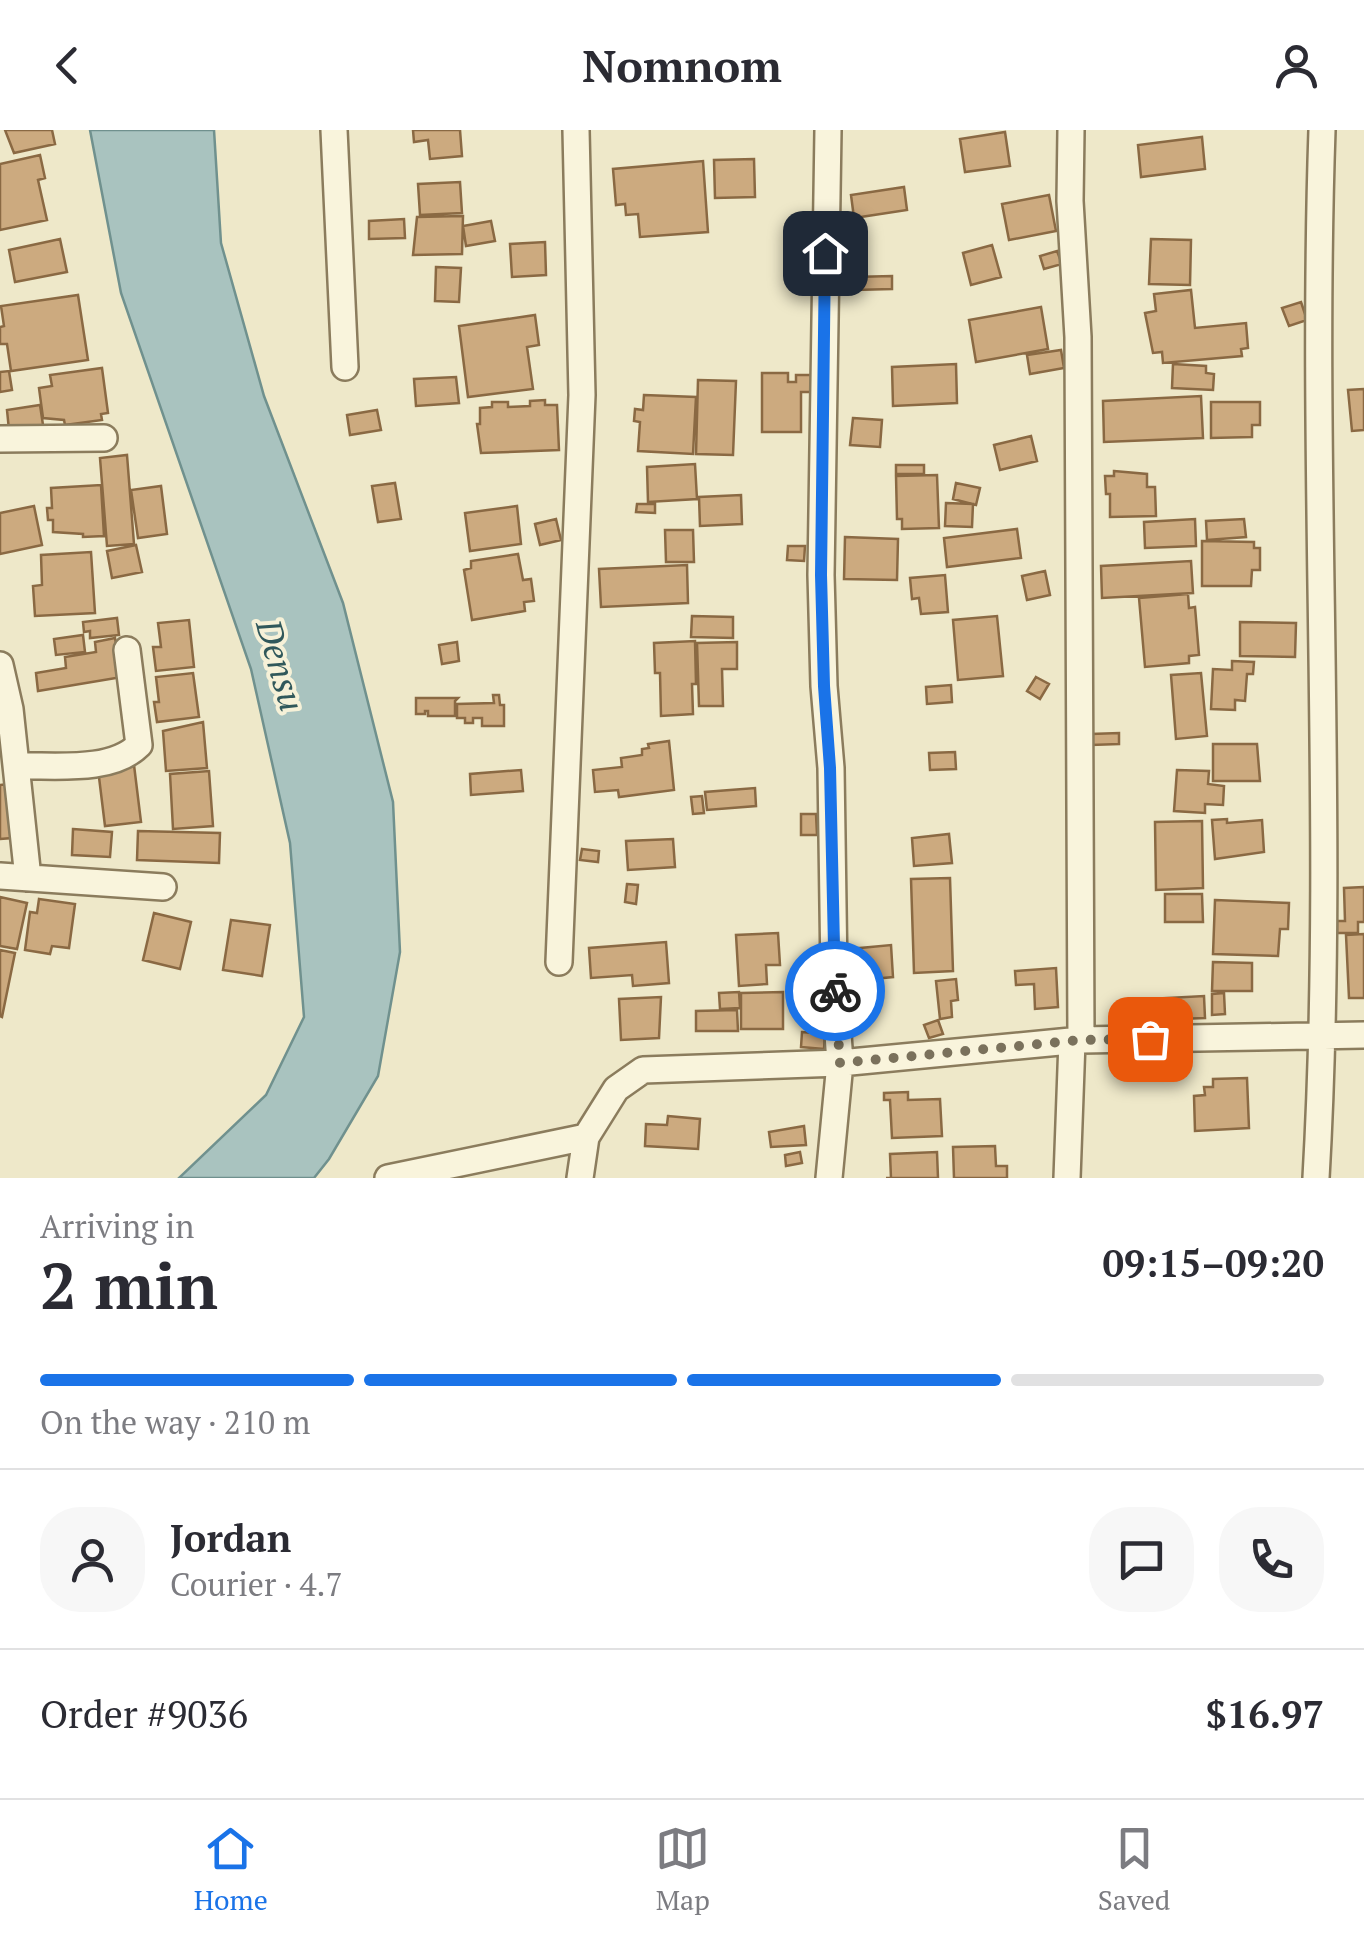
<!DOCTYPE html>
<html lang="en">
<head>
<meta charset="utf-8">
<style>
	:root { --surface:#fff; --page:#f7f7f7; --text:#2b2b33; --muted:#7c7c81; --line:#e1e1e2; --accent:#1a73e8 }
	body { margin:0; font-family:"PT Serif",serif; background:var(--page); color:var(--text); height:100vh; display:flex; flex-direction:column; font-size:38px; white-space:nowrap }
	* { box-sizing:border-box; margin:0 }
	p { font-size:32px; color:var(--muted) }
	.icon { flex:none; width:55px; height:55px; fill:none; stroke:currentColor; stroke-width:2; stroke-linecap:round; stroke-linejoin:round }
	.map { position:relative; height:1048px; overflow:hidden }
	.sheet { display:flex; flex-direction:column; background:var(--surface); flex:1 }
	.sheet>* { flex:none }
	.pin { position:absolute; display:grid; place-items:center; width:85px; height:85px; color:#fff; margin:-42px; border-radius:20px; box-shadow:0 5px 15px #0006 }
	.courier { position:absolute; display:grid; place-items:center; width:100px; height:100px; margin:-50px; border:8px solid #1a73e8; border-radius:50%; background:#fff; color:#222; box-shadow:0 2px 12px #0007 }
	.head em { font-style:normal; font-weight:700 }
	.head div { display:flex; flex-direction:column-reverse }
	.head { display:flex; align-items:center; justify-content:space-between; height:170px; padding:0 40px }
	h1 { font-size:65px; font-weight:700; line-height:75px }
	.bar { display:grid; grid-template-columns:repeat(4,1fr); gap:15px 10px; align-content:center; height:120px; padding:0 40px }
	.bar i { height:12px; border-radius:8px; background:var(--line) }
	.bar .active { background:var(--accent) }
	.bar p { grid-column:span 4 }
	.line { display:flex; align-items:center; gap:25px; padding:0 40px; border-top:2px solid var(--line) }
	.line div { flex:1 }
	.round { display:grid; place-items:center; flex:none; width:105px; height:105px; border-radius:40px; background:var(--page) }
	header { display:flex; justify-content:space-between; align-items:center; height:130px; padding:0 40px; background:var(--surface); font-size:45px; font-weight:700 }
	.tabs { display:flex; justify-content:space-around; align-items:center; height:140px; border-top:2px solid var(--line); background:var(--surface); font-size:28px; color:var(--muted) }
	.tabs a { display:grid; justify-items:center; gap:5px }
	.tabs .active { color:var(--accent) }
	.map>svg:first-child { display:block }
	.water { fill:#a9c3bf; stroke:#70918e; stroke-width:2.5 }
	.building { fill:#ccaa7f; stroke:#8a6943; stroke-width:2.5 }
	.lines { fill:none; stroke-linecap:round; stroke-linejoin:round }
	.street-casing { stroke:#8b7c5d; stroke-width:30 }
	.street { stroke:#f9f4dc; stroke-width:25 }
	.done { stroke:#7a715c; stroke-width:10; stroke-dasharray:0 18 }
	.route { stroke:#1a73e8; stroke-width:12 }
	.labels { text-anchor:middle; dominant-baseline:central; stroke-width:8; stroke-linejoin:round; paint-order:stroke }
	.water-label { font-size:35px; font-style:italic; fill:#30585b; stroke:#f6f1d8 }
</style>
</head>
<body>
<header><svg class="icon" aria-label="back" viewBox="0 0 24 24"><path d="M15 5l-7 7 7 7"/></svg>Nomnom<svg class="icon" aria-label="person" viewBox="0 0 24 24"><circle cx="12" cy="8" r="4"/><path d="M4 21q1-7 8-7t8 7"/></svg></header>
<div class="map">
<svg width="1364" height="1048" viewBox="0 0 1364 1048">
	<rect width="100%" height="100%" fill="#eee8c9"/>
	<path class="water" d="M90 0H214L221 113 264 266 343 473 393 672 400 822 378 946 329 1029 314 1048H179L266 965 304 887 290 713 251 539 121 163Z"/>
	<path class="building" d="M5 0H52L55 14 14 23Z
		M413 0H460L462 26 430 29 428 10 414 12Z
		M1005 2 1010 36 965 42 960 9Z
		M1202 7 1205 39 1141 47 1138 15Z
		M40 25 45 48 38 50 47 90 0 100V34Z
		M754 29 755 67 715 68 714 30Z
		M703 31 708 102 640 107 638 84 626 85 625 74 616 75 613 39Z
		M460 52 462 83 420 85 418 54Z
		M904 57 907 80 854 88 851 65Z
		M1049 65 1056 101 1009 110 1002 74Z
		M463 86 462 124 413 125 417 87Z
		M404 89 405 108 369 109V91Z
		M491 91 495 111 466 116 463 96Z
		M60 109 67 142 15 152 9 120Z
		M1151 109 1191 110 1190 155 1149 154Z
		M545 112 546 145 512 147 510 114Z
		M992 115 1001 147 971 155 963 123Z
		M1057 121 1062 134 1044 139 1040 126Z
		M436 137 461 138 459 172 435 171Z
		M892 146V159L854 160 853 147Z
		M1191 160 1195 198 1246 193 1248 218 1241 219 1242 226 1163 233 1162 222 1153 223 1145 183 1156 181 1154 164Z
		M78 165 88 230 11 241 7 214H0V197L4 196 1 176Z
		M1301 172 1307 190 1289 196 1282 178Z
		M1041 177 1048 219 976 232 969 190Z
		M535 185 539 215 527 217 533 259 468 267 459 196Z
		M1061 220 1064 238 1030 244 1027 225Z
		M956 234 957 273 893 276 892 237Z
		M1173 234 1206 236V243L1214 244 1213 260 1172 258Z
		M102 238 108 283 101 284 102 290 65 295 64 290 43 288 39 258 52 256 50 245Z
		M9 241 12 260 0 262V242Z
		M762 243H788V252H796V245H814L813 262H801V302H762Z
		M456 247 459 273 416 276 414 249Z
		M698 250 736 251 733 325 696 324Z
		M1364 259V300L1352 301 1348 260Z
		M644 265 696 267 693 324 638 321 640 292 634 291 635 279 643 280Z
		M1201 266 1203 308 1104 312 1103 271Z
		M545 270V275H557L559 320 481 323 477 294H480V278L492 277V272H508V277L530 276V271Z
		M1211 272H1260V295H1252V307L1211 308Z
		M40 275 43 295 9 300 7 280Z
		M377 280 381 300 350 305 347 285Z
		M853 288 882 290 880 317 850 315Z
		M1031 306 1037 331 1000 340 994 315Z
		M127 325 134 414 107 416 100 328Z
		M695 334 697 369 648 372 647 337Z
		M896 335H924V344H896Z
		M1114 341 1147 344V357H1155L1156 386 1110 387V364H1106L1105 346H1114Z
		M937 345 939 398 902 399V389H897L896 346Z
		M395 353 401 389 378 392 372 356Z
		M956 353 980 358 976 375 953 369Z
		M101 355 104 406 83 407V404L53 402V390H48L47 378H52L51 358Z
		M161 356 167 404 138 408 131 360Z
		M741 365 742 394 700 396 699 367Z
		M946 373 973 374 972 397 945 396Z
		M637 374H655V383L636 382Z
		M34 376 42 415 0 424V383Z
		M517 376 521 414 470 421 465 383Z
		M556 389 561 410 540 415 535 394Z
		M1195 389 1196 416 1145 418 1144 392Z
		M1244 389 1246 407 1207 410 1206 391Z
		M1017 399 1021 428 947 437 944 408Z
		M665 400H693L694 432H666Z
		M845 407 898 409 897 450 844 449Z
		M1202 411 1254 412V418H1260V440H1252L1251 456H1202Z
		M136 415 142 442 112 448 107 421Z
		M788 416H805L804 431 787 430Z
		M91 422 95 483 35 486 33 456 42 455 41 425Z
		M518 424 523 450 531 449 534 471 524 472 525 481 472 490 464 440 471 438V431Z
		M1191 431 1193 463 1102 468 1101 436Z
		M687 435 688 473 601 477 599 439Z
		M1045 441 1050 465 1027 470 1022 446Z
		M945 445 948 482 921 484 919 468 912 469 910 448Z
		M1188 464 1189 478 1195 477 1199 525 1189 526V533L1145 537 1139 468Z
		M692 486 733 487V508L691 507Z
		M997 486 1003 546 958 550 953 490Z
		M117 488 119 505 90 508V501L84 502 83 492Z
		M189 490 194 537 156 541 153 517H161L158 493Z
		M1240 492 1296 493 1295 527 1240 526Z
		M83 505 85 522 56 525 54 509Z
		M115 508 122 547 38 561 36 543 66 538 65 527 96 522 95 512Z
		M695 511 696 554H692L693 584 661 586 660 543H655L654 513Z
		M457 512 459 531 442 534 439 515Z
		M737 512V539H722L723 576H699L697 513Z
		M1232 531 1254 532 1253 544H1247L1245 571 1235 570V580L1211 579 1213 539 1232 540Z
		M193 543 199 587 157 592 154 572H159L156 547Z
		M1201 543 1207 606 1176 609 1171 545Z
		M1036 547 1049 554 1040 569 1027 561Z
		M951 555 952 572 927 574 926 557Z
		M493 565H499L500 575H504V596H482V588H473V593H465V588H457V574L494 573Z
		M416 568H458L455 571V586H428V581H425V584H416Z
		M203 592 207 638 166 641 163 601Z
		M1119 603V614L1091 615V604Z
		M669 611 674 660 619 667 618 660 595 662 593 640 622 637 621 628 642 625V619L649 618 648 614Z
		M1213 614H1257L1260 651H1213Z
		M955 622 956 639 930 640 929 623Z
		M134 635 141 692 105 696 98 639Z
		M521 640 523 661 471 665 470 644Z
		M1177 640 1209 641 1208 654 1224 656 1223 675 1205 674V683L1174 681Z
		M209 641 213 696 173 699 170 644Z
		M10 654 12 708 0 709V655Z
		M755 658 756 676 707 680 705 662Z
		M702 666 704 683 693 684 691 667Z
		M801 684H816L817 705H801Z
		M1227 689V693L1262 690 1264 722 1215 729 1212 690Z
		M1202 691 1203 758 1156 760 1155 692Z
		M73 699 112 702 110 727 72 725Z
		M138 701 220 703 219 733 137 730Z
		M949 704 952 733 914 736 912 708Z
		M673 709 675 737 628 740 626 711Z
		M582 719 599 721 598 732 580 730Z
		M950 748 953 841 914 843 911 749Z
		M627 754 638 755 636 774 625 772Z
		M1364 757V792H1358V803H1337V791H1345L1344 758Z
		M1165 764H1202L1203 792H1165Z
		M0 767 27 773 17 819 0 816Z
		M39 769 75 774 69 818 52 816 50 824 25 820 30 782 37 783Z
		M1215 770 1289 773 1288 799H1280L1278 826 1213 824Z
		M154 783 191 792 180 839 143 830Z
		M231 790 270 795 262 846 223 840Z
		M778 803 780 835H766L767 854 739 856 736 805Z
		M1364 804V868H1349L1346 805Z
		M666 812 669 853 633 856 632 845 591 848 589 818Z
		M891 815 893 847 852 851 850 819Z
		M0 820 15 823 2 887 0 886Z
		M1213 832 1252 833V861H1212Z
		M1056 838 1058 877 1035 879 1034 854 1016 855 1015 841Z
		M956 849 958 870 951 871 952 887 940 889 936 851Z
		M739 862 740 878 720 879 719 863Z
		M783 862V899H741V863Z
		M1224 863 1225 884 1212 885V864Z
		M1204 866 1205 888 1151 890 1150 869Z
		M661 867 659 908 621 910 619 869Z
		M737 880 738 901H696V881Z
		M938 890 943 904 929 908 924 895Z
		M802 902 825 904 824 919 801 917Z
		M1247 948 1249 998 1195 1001 1194 966 1205 965 1204 957H1213V949Z
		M908 962V970L940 969 942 1006 892 1008 890 970H884V963Z
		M668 986 700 989 698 1019 645 1016 646 994 667 995Z
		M804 996 806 1015 771 1017 769 1002Z
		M995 1016 996 1036H1007V1048H954L953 1017Z
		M800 1022 802 1033 786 1036 785 1025Z
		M937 1022 938 1048H886H891L890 1024Z"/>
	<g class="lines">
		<g class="street-casing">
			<path id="street" d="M334 0 345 237
				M828 0 821 445 824 556 831 638 834 845 840 933 1081 910 1364 905
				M1071 0 1070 71 1078 207 1081 910
				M0 309 104 308
				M0 535 10 579 28 748
				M17 636C54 635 111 643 139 615L127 520
				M0 746 163 757
				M559 832 582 265 576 0
				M388 1048 586 1007
				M580 1048 586 1007 616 959 643 940 840 933 829 1048
				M1067 1048 1072 911
				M1316 1048C1336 699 1310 349 1322 0"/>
		</g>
		<use href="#street" class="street"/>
	</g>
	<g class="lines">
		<path class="done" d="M835 861 840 933 1081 910 1150 909"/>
		<path class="route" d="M825 123 821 445 824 556 830 638 835 861"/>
	</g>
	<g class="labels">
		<g class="water-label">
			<text transform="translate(281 535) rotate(74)">Densu</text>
		</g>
	</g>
</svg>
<div class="pin" style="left:1150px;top:909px;background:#ea580c"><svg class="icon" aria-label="bag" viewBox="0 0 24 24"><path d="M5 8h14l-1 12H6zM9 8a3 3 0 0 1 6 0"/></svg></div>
<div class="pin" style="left:825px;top:123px;background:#1f2937"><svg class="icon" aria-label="home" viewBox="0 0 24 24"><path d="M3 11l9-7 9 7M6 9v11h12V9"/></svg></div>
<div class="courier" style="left:835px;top:861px"><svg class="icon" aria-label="bike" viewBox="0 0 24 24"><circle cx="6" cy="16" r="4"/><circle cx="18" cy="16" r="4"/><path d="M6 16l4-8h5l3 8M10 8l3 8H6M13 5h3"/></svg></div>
</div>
<section class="sheet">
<div class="head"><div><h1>2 min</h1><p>Arriving in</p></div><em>09:15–09:20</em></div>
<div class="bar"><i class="active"></i><i class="active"></i><i class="active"></i><i></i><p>On the way · 210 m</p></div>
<div class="line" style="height:180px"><a class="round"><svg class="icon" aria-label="person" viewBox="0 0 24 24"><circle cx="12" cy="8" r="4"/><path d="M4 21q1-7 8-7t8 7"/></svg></a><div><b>Jordan</b><p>Courier · 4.7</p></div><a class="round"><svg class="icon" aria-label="chat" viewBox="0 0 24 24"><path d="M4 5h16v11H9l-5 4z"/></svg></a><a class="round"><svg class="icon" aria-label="phone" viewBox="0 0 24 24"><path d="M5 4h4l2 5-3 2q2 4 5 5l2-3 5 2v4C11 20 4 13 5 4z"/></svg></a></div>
<div class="line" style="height:130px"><div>Order #9036</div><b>$16.97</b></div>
</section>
<nav class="tabs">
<a class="active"><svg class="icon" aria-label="home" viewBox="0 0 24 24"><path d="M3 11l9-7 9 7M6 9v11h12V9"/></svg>Home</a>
<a><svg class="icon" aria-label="map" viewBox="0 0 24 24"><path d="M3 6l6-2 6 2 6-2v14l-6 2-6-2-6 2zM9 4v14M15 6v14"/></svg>Map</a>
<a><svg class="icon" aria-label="saved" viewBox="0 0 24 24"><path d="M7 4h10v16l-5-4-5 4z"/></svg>Saved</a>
</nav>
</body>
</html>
